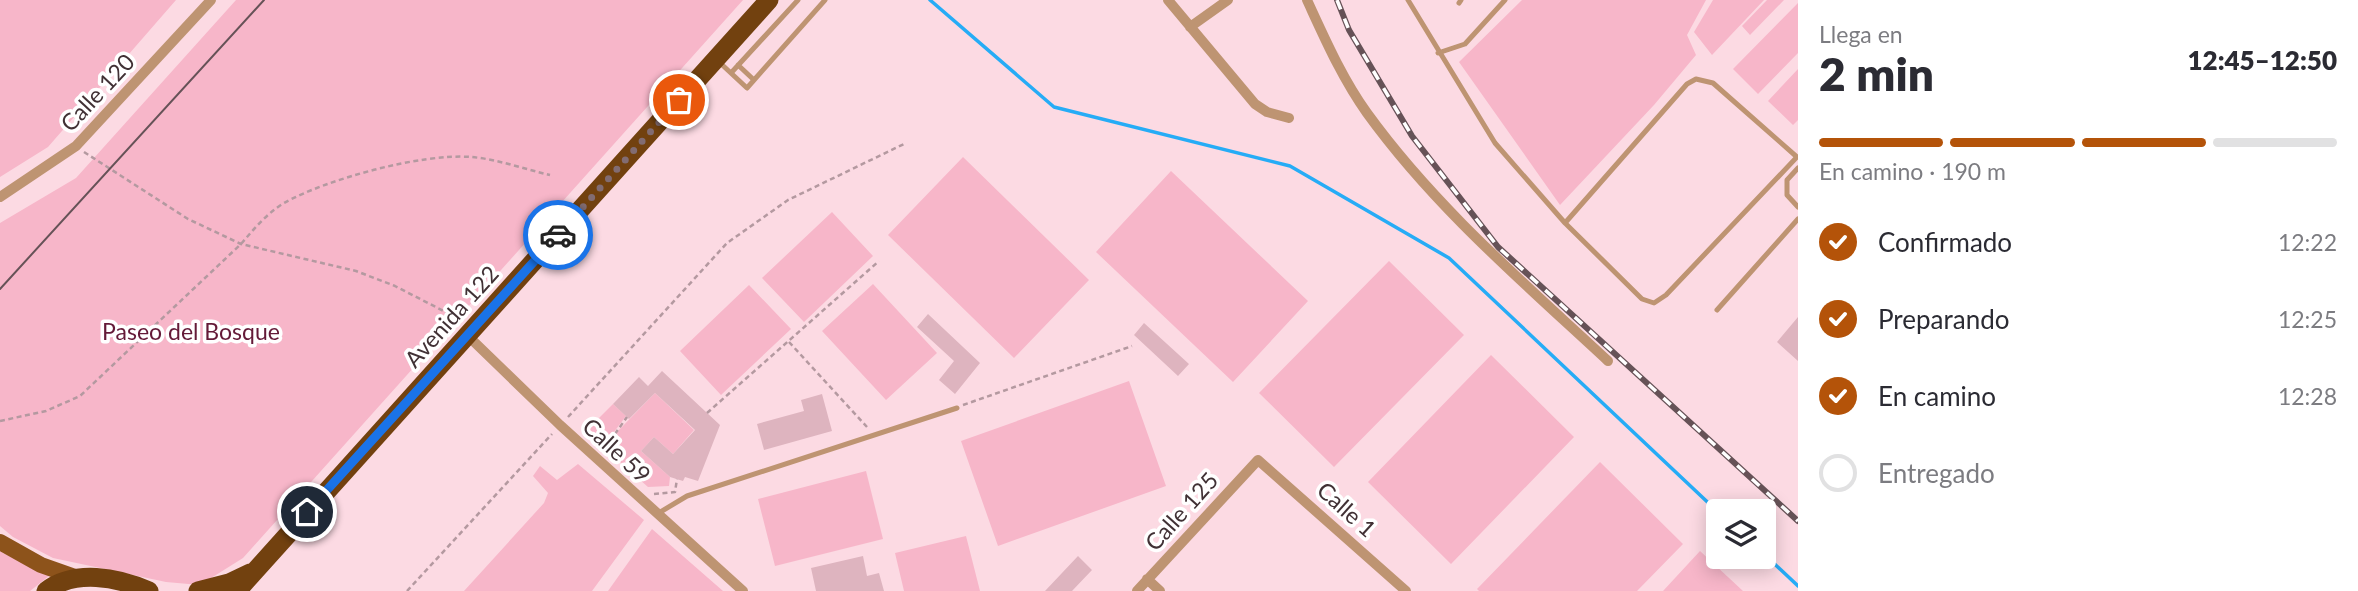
<!DOCTYPE html>
<html lang="es">
<head>
<meta charset="utf-8">
<style>
	:root { --surface:#fff; --page:#f7f7f7; --text:#2b2b33; --muted:#7c7c81; --line:#e1e1e2; --accent:#b45309 }
	body { margin:0; font-family:Lato,sans-serif; background:var(--page); color:var(--text); height:100vh; display:flex; flex-direction:column; font-size:26px; white-space:nowrap }
	* { box-sizing:border-box; margin:0 }
	p { font-size:23px; color:var(--muted) }
	.icon { flex:none; width:38px; height:38px; fill:none; stroke:currentColor; stroke-width:2; stroke-linecap:round; stroke-linejoin:round }
	.map { position:relative; flex:1; overflow:hidden }
	.drawer { display:flex; flex-direction:column; background:var(--surface); width:560px }
	.drawer>* { flex:none }
	.fabs { position:absolute; left:1706px; top:499px; display:grid; gap:14px }
	.fabs a { display:grid; place-items:center; width:70px; height:70px; border-radius:7px; background:var(--surface); box-shadow:0 4px 18px #0003; font-size:35px }
	.pin { position:absolute; display:grid; place-items:center; width:60px; height:60px; color:#fff; margin:-30px; border:4px solid #fff; border-radius:50%; box-shadow:0 2px 7px #0007 }
	.courier { position:absolute; display:grid; place-items:center; width:70px; height:70px; margin:-35px; border:5px solid #1a73e8; border-radius:50%; background:#fff; color:#222; box-shadow:0 2px 9px #0007 }
	.summary em { font-style:normal; font-weight:800 }
	.summary div { display:flex; flex-direction:column-reverse }
	.summary { display:flex; align-items:center; justify-content:space-between; height:119px; padding:0 21px }
	h1 { font-size:46px; font-weight:800; line-height:52px }
	.bar { display:grid; grid-template-columns:repeat(4,1fr); gap:10px 7px; align-content:center; height:84px; padding:0 21px }
	.bar i { height:9px; border-radius:5px; background:var(--line) }
	.bar .current { background:var(--accent) }
	.bar p { grid-column:span 4 }
	ol { padding:0 21px; list-style:none }
	li { display:flex; align-items:center; gap:21px; height:77px }
	li p { margin-inline-start:auto }
	li .icon { padding:7px; border-radius:50%; background:var(--accent); color:#fff; stroke-width:4 }
	li:last-child { color:var(--muted) }
	li i { width:38px; height:38px; border:4px solid var(--line); border-radius:50% }
	main { display:flex; flex:1; min-height:0 }
	.map>svg:first-child { display:block }
	.green { fill:#f7b6c9 }
	.lines { fill:none; stroke-linecap:round; stroke-linejoin:round }
	.stream { stroke:#26acf6; stroke-width:3.5 }
	.building { fill:#deb4bf }
	.path { stroke:#b499a0; stroke-width:2.5; stroke-dasharray:5 3.5; stroke-linecap:butt }
	.lane { stroke:#be9472; stroke-width:5 }
	.street { stroke:#be9472; stroke-width:10 }
	.primary { stroke:#8d531b; stroke-width:16 }
	.highway { stroke:#72410f; stroke-width:19 }
	.tram { stroke:#665257; stroke-width:2 }
	.rail-casing { stroke:#665257; stroke-width:6 }
	.rail { stroke:#fff; stroke-width:3.5; stroke-dasharray:10; stroke-linecap:butt }
	.done { stroke:#826c72; stroke-width:7; stroke-dasharray:0 12.6 }
	.route { stroke:#1a73e8; stroke-width:9 }
	.labels { text-anchor:middle; dominant-baseline:central; stroke-width:7; stroke-linejoin:round; paint-order:stroke }
	.street-label { font-size:23px; fill:#413135; stroke:#fff }
	.park-label { font-size:23px; fill:#641a38; stroke:#fff }
</style>
</head>
<body>
<main>
<div class="map">
<svg width="1798" height="591" viewBox="0 0 1798 591">
	<rect width="100%" height="100%" fill="#fcdae3"/>
	<path class="green" d="M0 0H176L48 147 0 177Z
		M236 0H743L243 558 200 585 166 582 53 558 13 537 0 526V223L76 178Z
		M1522 0H1706L1687 35 1696 55 1654 105 1560 205 1459 62Z
		M1713 0H1764L1712 55 1694 32Z
		M1767 0H1784L1750 35 1742 26Z
		M1798 3V53L1758 94 1733 69Z
		M1798 69V120L1793 125 1768 101Z
		M963 157 1089 280 1014 358 888 235Z
		M1171 171 1308 301 1233 382 1096 252Z
		M832 212 873 256 804 322 762 278Z
		M1389 261 1464 335 1334 467 1259 393Z
		M873 284 937 353 886 400 822 331Z
		M749 285 791 329 721 395 680 351Z
		M1491 355 1574 437 1451 564 1368 482Z
		M1129 381 1166 486 998 546 961 441Z
		M655 393 694 430 673 454 654 437 641 451 670 477 669 486 648 487 605 449 617 432Z
		M613 404 626 416 602 448 584 433Z
		M1600 462 1683 544 1637 591H1479L1477 589Z
		M578 464 644 520 592 591H464L544 503 548 493 533 476 540 466 557 480Z
		M866 471 883 539 775 566 758 499Z
		M652 529 723 591H608Z
		M966 536 980 591H904L895 553Z
		M0 551 3 553 49 576 30 591H0Z
		M1700 551 1743 591H1663Z"/>
	<g class="lines">
		<path class="stream" d="M930 0 1054 107 1290 166 1449 258 1718 512
			M1764 554 1798 586"/>
	</g>
	<path class="building" d="M928 314 980 363 955 394 939 380 954 361 917 327Z
		M1798 317V361L1777 342Z
		M1144 323 1189 364 1178 376 1134 335Z
		M662 371 720 425 698 481 685 477 683 481 670 477 641 451 654 437 673 454 695 430 655 393 629 419 613 404 639 377 648 386Z
		M822 394 832 431 764 450 757 424 804 411 801 400Z
		M863 556 867 576 879 573 884 591H816L811 568Z
		M1078 556 1092 570 1072 591H1045Z"/>
	<g class="lines">
		<path class="path" d="M84 152 188 219 241 244 356 271 395 286 461 320
			M789 342 867 427
			M963 405 1132 346
			M707 413 879 261
			M568 417 727 243 788 200 906 143
			M0 421 46 411 80 396 241 244C254 229 266 214 284 203 327 179 422 153 471 157 497 159 524 169 550 175
			M605 448 627 417
			M654 494 675 492 677 479
			M407 591 552 434"/>
		<path class="lane" d="M1408 0 1495 143 1565 223 1687 84 1696 79 1713 83 1797 157
			M1459 3 1461 0
			M1438 53 1465 44 1505 0
			M718 61 747 88 825 0
			M738 65 754 80
			M731 73 798 0
			M1798 168 1787 180V195L1798 207
			M1565 223 1642 299 1654 303 1666 295 1797 157
			M1717 310 1798 219
			M657 514 687 496 957 408"/>
		<path class="street" d="M1168 0 1255 104 1267 112 1289 118
			M1307 0C1325 39 1342 78 1367 113 1435 207 1523 282 1608 361
			M1190 27 1228 0
			M0 197 76 146 211 0
			M467 335 560 425 743 591
			M1147 579 1160 591
			M1137 591 1258 460 1406 591"/>
		<path class="primary" d="M0 542 41 565 75 577"/>
		<path class="highway" d="M46 591C75 569 117 577 149 591
			M198 591 229 583 250 573
			M237 591 769 0"/>
		<path class="tram" d="M0 289 264 0"/>
		<g class="rail-casing">
			<path id="rail" d="M1337 0 1349 30 1412 136 1498 247 1798 521"/>
		</g>
		<use href="#rail" class="rail"/>
	</g>
	<g class="lines">
		<path class="done" d="M558 235 679 100"/>
		<path class="route" d="M307 512 558 235"/>
	</g>
	<g class="labels">
		<g class="street-label">
			<text transform="translate(97 92) rotate(-47)">Calle 120</text>
			<text transform="translate(451 316) rotate(-48)">Avenida 122</text>
			<text transform="translate(617 450) rotate(43)">Calle 59</text>
			<text transform="translate(1347 509) rotate(42)">Calle 1</text>
			<text transform="translate(1181 511) rotate(-48)">Calle 125</text>
		</g>
		<g class="park-label">
			<text x="191" y="331">Paseo del Bosque</text>
		</g>
	</g>
</svg>
<div class="fabs">
<a><svg class="icon" aria-label="layers" viewBox="0 0 24 24"><path d="M12 4l9 5-9 5-9-5zM3 14l9 5 9-5"/></svg></a>
</div>
<div class="pin" style="left:679px;top:100px;background:#ea580c"><svg class="icon" aria-label="bag" viewBox="0 0 24 24"><path d="M5 8h14l-1 12H6zM9 8a3 3 0 0 1 6 0"/></svg></div>
<div class="pin" style="left:307px;top:512px;background:#1f2937"><svg class="icon" aria-label="home" viewBox="0 0 24 24"><path d="M3 11l9-7 9 7M6 9v11h12V9"/></svg></div>
<div class="courier" style="left:558px;top:235px"><svg class="icon" aria-label="car" viewBox="0 0 24 24"><path d="M5 17H2v-5l4-1 3-4h7l3 4 3 1v5h-3M9 17h6M6 11h13"/><circle cx="7" cy="17" r="2"/><circle cx="17" cy="17" r="2"/></svg></div>
</div>
<section class="drawer">
<div class="summary"><div><h1>2 min</h1><p>Llega en</p></div><em>12:45–12:50</em></div>
<div class="bar"><i class="current"></i><i class="current"></i><i class="current"></i><i></i><p>En camino · 190 m</p></div>
<ol>
<li><svg class="icon" aria-label="check" viewBox="0 0 24 24"><path d="M5 12l5 5 9-10"/></svg>Confirmado<p>12:22</p></li>
<li><svg class="icon" aria-label="check" viewBox="0 0 24 24"><path d="M5 12l5 5 9-10"/></svg>Preparando<p>12:25</p></li>
<li><svg class="icon" aria-label="check" viewBox="0 0 24 24"><path d="M5 12l5 5 9-10"/></svg>En camino<p>12:28</p></li>
<li><i></i>Entregado</li>
</ol>
</section>
</main>
</body>
</html>
